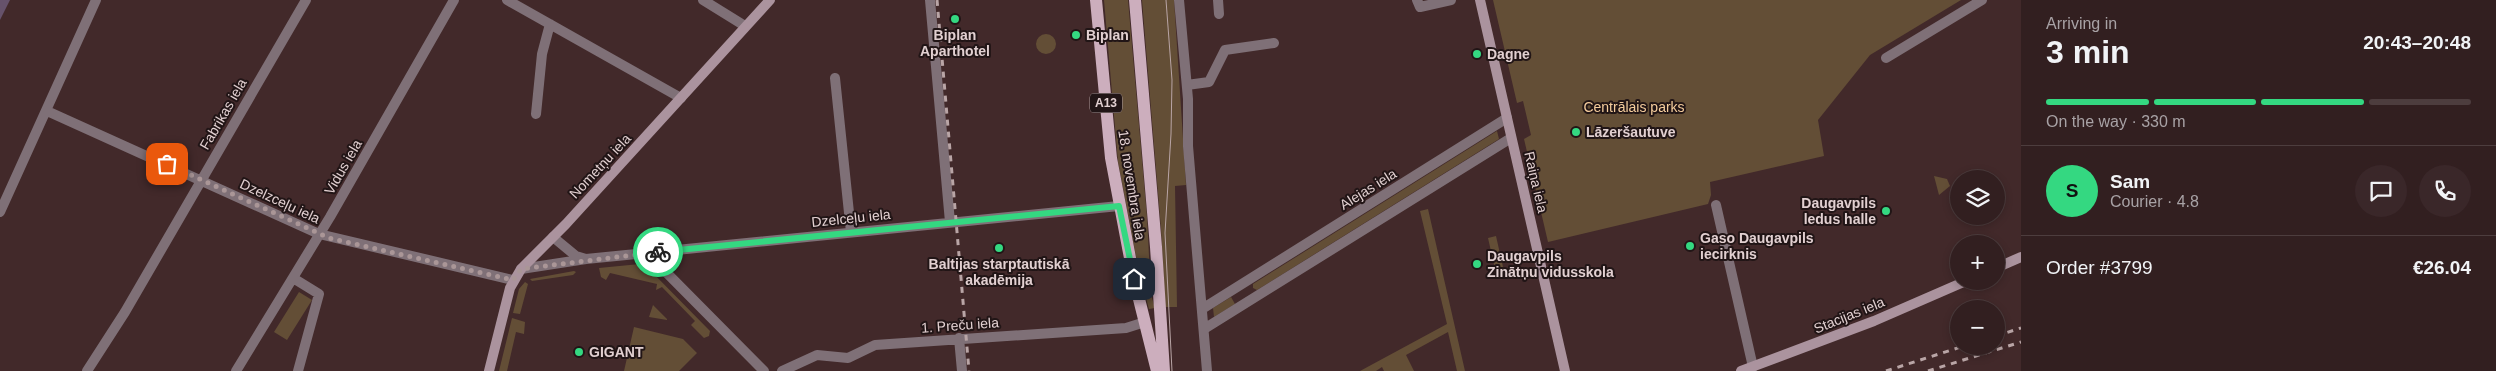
<!DOCTYPE html>
<html lang="en">
<head>
<meta charset="utf-8">
<style>
	:root { --surface:#321f20; --page:#3a2729; --text:#f1f3f6; --muted:#a8a2a5; --line:#4d3d3e; --accent:#34d881 }
	body { margin:0; font-family:Helvetica,sans-serif; background:var(--page); color:var(--text); height:100vh; display:flex; flex-direction:column; font-size:19px; white-space:nowrap }
	* { box-sizing:border-box; margin:0 }
	p { font-size:16px; color:var(--muted) }
	.icon { flex:none; width:28px; height:28px; fill:none; stroke:currentColor; stroke-width:2; stroke-linecap:round; stroke-linejoin:round }
	.map { position:relative; flex:1; overflow:hidden }
	.drawer { display:flex; flex-direction:column; background:var(--surface); width:475px }
	.drawer>* { flex:none }
	.tools { position:absolute; left:1950px; top:170px; display:grid; gap:10px }
	.tools a { display:grid; place-items:center; width:55px; height:55px; border-radius:50%; background:var(--surface); box-shadow:0 2px 8px #0003,0 0 0 1px var(--line); font-size:25px }
	.pin { position:absolute; display:grid; place-items:center; width:42px; height:42px; color:#fff; margin:-21px; border-radius:10px; box-shadow:0 2px 8px #0006 }
	.courier { position:absolute; display:grid; place-items:center; width:50px; height:50px; margin:-25px; border:4px solid #34d881; border-radius:50%; background:#fff; color:#222; box-shadow:0 1px 6px #0007 }
	.overview em { font-style:normal; font-weight:600 }
	.overview div { display:flex; flex-direction:column-reverse }
	.overview { display:flex; align-items:center; justify-content:space-between; height:85px; padding:0 25px }
	h1 { font-size:32px; font-weight:600; line-height:38px }
	.bar { display:grid; grid-template-columns:repeat(4,1fr); gap:8px 5px; align-content:center; height:60px; padding:0 25px }
	.bar i { height:6px; border-radius:4px; background:var(--line) }
	.bar .current { background:var(--accent) }
	.bar p { grid-column:span 4 }
	.line { display:flex; align-items:center; gap:12px; padding:0 25px; border-top:1px solid var(--line) }
	.line div { flex:1 }
	.round { display:grid; place-items:center; flex:none; width:52px; height:52px; border-radius:26px; background:var(--page) }
	main { display:flex; flex:1; min-height:0 }
	.map>svg:first-child { display:block }
	.green { fill:#634e36 }
	.water { fill:#66526b }
	.lines { fill:none; stroke-linecap:round; stroke-linejoin:round }
	.street { stroke:#7f7077; stroke-width:10 }
	.secondary { stroke:#ab939e; stroke-width:10 }
	.primary { stroke:#ccaebd; stroke-width:12 }
	.tram { stroke:#b9a5a6; stroke-width:1 }
	.rail { stroke:#b9a5a6; stroke-width:3; stroke-dasharray:6 6; stroke-linecap:butt }
	.done { stroke:#aa9697; stroke-width:5; stroke-dasharray:0 9 }
	.route { stroke:#34d881; stroke-width:6 }
	.poi-dot { fill:#34d881; stroke:#211516; stroke-width:2 }
	.labels { text-anchor:middle; dominant-baseline:central; stroke-width:4; stroke-linejoin:round; paint-order:stroke }
	.shield { fill:#211516; stroke:#a89899; stroke-width:1 }
	.shield-label { font-size:12px; font-weight:bold; fill:#e2d0d1 }
	.poi-label { font-size:14px; font-weight:bold; fill:#e2d0d1; stroke:#211516; text-anchor:start }
	.park-label { font-size:14px; fill:#f4cc9c; stroke:#211516 }
	.street-label { font-size:14px; fill:#e2d0d1; stroke:#211516 }
</style>
</head>
<body>
<main>
<div class="map">
<svg width="2021" height="371" viewBox="0 0 2021 371">
	<rect width="100%" height="100%" fill="#42292a"/>
	<path class="green" d="M1104 0H1128L1147 217 1151 295 1155 308 1149 309 1139 272 1118 162Z
		M1142 0H1174L1186 185 1175 186 1177 307H1165L1161 229Z
		M1493 0H1961L1870 55 1818 120 1824 156 1710 182 1711 195 1708 204 1548 242 1524 139 1531 135 1523 101 1517 103Z
		M1036 44a10 10 0 1 1 20 0a10 10 0 1 1-20 0Z
		M1497 131 1499 139 1257 290 1253 288V284Z
		M1934 176 1947 179 1950 186 1939 195Z
		M1428 209 1465 371H1457L1448 332 1406 355 1414 371H1384L1382 367 1376 371H1360L1447 324 1420 211Z
		M1496 236 1503 267 1495 269 1488 238Z
		M640 264 646 266 710 331 709 336 704 338 691 325 695 321 662 287 656 290 657 284 610 273 606 280 601 277 599 268Z
		M574 271 576 272 573 275 532 281 530 279Z
		M525 282 528 284 520 314 513 313 519 289Z
		M299 292 312 300 287 340 274 332Z
		M1231 297 1235 304 1214 317 1213 308Z
		M653 305 667 319V320L649 317Z
		M512 318 525 322 524 334 516 332 507 371H499Z
		M634 327 683 339 697 353 679 371H624Z"/>
	<path class="water" d="M0 0H10L0 20Z"/>
	<g class="lines">
		<path class="street" d="M507 0 681 98
			M703 0 745 26
			M930 0 950 222
			M1179 0 1188 99V146L1207 371
			M1218 0 1219 14
			M1417 0 1420 7 1451 0
			M1886 58 1982 0
			M835 78 851 232
			M1187 85 1209 82 1225 50 1274 43
			M47 111 319 234 513 280
			M536 114 542 54 550 24
			M1716 205 1753 367
			M0 212 96 0
			M553 237 576 256 586 259
			M647 253 764 371
			M521 269 586 259 1119 206
			M293 278 319 294 298 371
			M1202 309 1507 118
			M1204 329 1511 138
			M959 338 962 371
			M87 371 125 312 306 0
			M236 371 330 217 454 0
			M782 371 817 355 848 358 875 345 1126 328 1145 322"/>
		<path class="secondary" d="M1480 0 1565 371
			M1996 268 2021 257
			M489 371 510 288 521 269 566 224 770 0
			M1741 371 1874 321 1966 281"/>
		<path class="primary" d="M1096 0 1111 158 1134 279 1157 371
			M1135 0 1156 247 1164 371"/>
		<path class="tram" d="M1166 0 1172 80 1171 134 1165 233 1172 371"/>
		<path class="rail" d="M937 0 969 371
			M1996 336 2021 328
			M1886 371 1964 346
			M1928 371 2021 342"/>
	</g>
	<g class="lines">
		<path class="done" d="M167 164 329 238 513 280 521 269 658 252"/>
		<path class="route" d="M658 252 1119 206 1134 279"/>
	</g>
	<g class="poi-dot">
		<circle cx="955" cy="19" r="5"/>
		<circle cx="1076" cy="35" r="5"/>
		<circle cx="1477" cy="54" r="5"/>
		<circle cx="1576" cy="132" r="5"/>
		<circle cx="1886" cy="211" r="5"/>
		<circle cx="1690" cy="246" r="5"/>
		<circle cx="999" cy="248" r="5"/>
		<circle cx="1477" cy="264" r="5"/>
		<circle cx="579" cy="352" r="5"/>
	</g>
	<g class="labels">
		<rect class="shield" x="1090" y="93.5" width="32" height="19" rx="4"/>
		<g class="shield-label">
			<text x="1106" y="103">A13</text>
		</g>
		<g class="poi-label">
			<text x="955" y="35" text-anchor="middle">Biplan<tspan x="955" dy="16">Aparthotel</tspan></text>
			<text x="1086" y="35">Biplan</text>
			<text x="1487" y="54">Dagne</text>
			<text x="1586" y="132">Lāzeršautuve</text>
			<text x="1876" y="203" text-anchor="end">Daugavpils<tspan x="1876" dy="16">ledus halle</tspan></text>
			<text x="1700" y="238">Gaso Daugavpils<tspan x="1700" dy="16">iecirknis</tspan></text>
			<text x="1487" y="256">Daugavpils<tspan x="1487" dy="16">Zinātņu vidusskola</tspan></text>
			<text x="999" y="264" text-anchor="middle">Baltijas starptautiskā<tspan x="999" dy="16">akadēmija</tspan></text>
			<text x="589" y="352">GIGANT</text>
		</g>
		<g class="park-label">
			<text x="1634" y="107">Centrālais parks</text>
		</g>
		<g class="street-label">
			<text transform="translate(223 114) rotate(-60)">Fabrikas iela</text>
			<text transform="translate(600 166) rotate(-47)">Nometņu iela</text>
			<text transform="translate(343 167) rotate(-60)">Vidus iela</text>
			<text transform="translate(1536 182) rotate(77)">Raiņa iela</text>
			<text transform="translate(1132 185) rotate(81)">18. novembra iela</text>
			<text transform="translate(1368 189) rotate(-32)">Alejas iela</text>
			<text transform="translate(280 201) rotate(25)">Dzelzceļu iela</text>
			<text transform="translate(851 218) rotate(-6)">Dzelceļu iela</text>
			<text transform="translate(1849 315) rotate(-22)">Stacijas iela</text>
			<text transform="translate(960 325) rotate(-4)">1. Preču iela</text>
		</g>
	</g>
</svg>
<div class="tools">
<a><svg class="icon" aria-label="layers" viewBox="0 0 24 24"><path d="M12 4l9 5-9 5-9-5zM3 14l9 5 9-5"/></svg></a>
<a>+</a>
<a>−</a>
</div>
<div class="pin" style="left:167px;top:164px;background:#ea580c"><svg class="icon" aria-label="bag" viewBox="0 0 24 24"><path d="M5 8h14l-1 12H6zM9 8a3 3 0 0 1 6 0"/></svg></div>
<div class="pin" style="left:1134px;top:279px;background:#1f2937"><svg class="icon" aria-label="home" viewBox="0 0 24 24"><path d="M3 11l9-7 9 7M6 9v11h12V9"/></svg></div>
<div class="courier" style="left:658px;top:252px"><svg class="icon" aria-label="bike" viewBox="0 0 24 24"><circle cx="6" cy="16" r="4"/><circle cx="18" cy="16" r="4"/><path d="M6 16l4-8h5l3 8M10 8l3 8H6M13 5h3"/></svg></div>
</div>
<section class="drawer">
<div class="overview"><div><h1>3 min</h1><p>Arriving in</p></div><em>20:43–20:48</em></div>
<div class="bar"><i class="current"></i><i class="current"></i><i class="current"></i><i></i><p>On the way · 330 m</p></div>
<div class="line" style="height:90px"><b class="round" style="background:var(--accent);color:#111">S</b><div><b>Sam</b><p>Courier · 4.8</p></div><a class="round"><svg class="icon" aria-label="chat" viewBox="0 0 24 24"><path d="M4 5h16v11H9l-5 4z"/></svg></a><a class="round"><svg class="icon" aria-label="phone" viewBox="0 0 24 24"><path d="M5 4h4l2 5-3 2q2 4 5 5l2-3 5 2v4C11 20 4 13 5 4z"/></svg></a></div>
<div class="line" style="height:65px"><div>Order #3799</div><b>€26.04</b></div>
</section>
</main>
</body>
</html>
